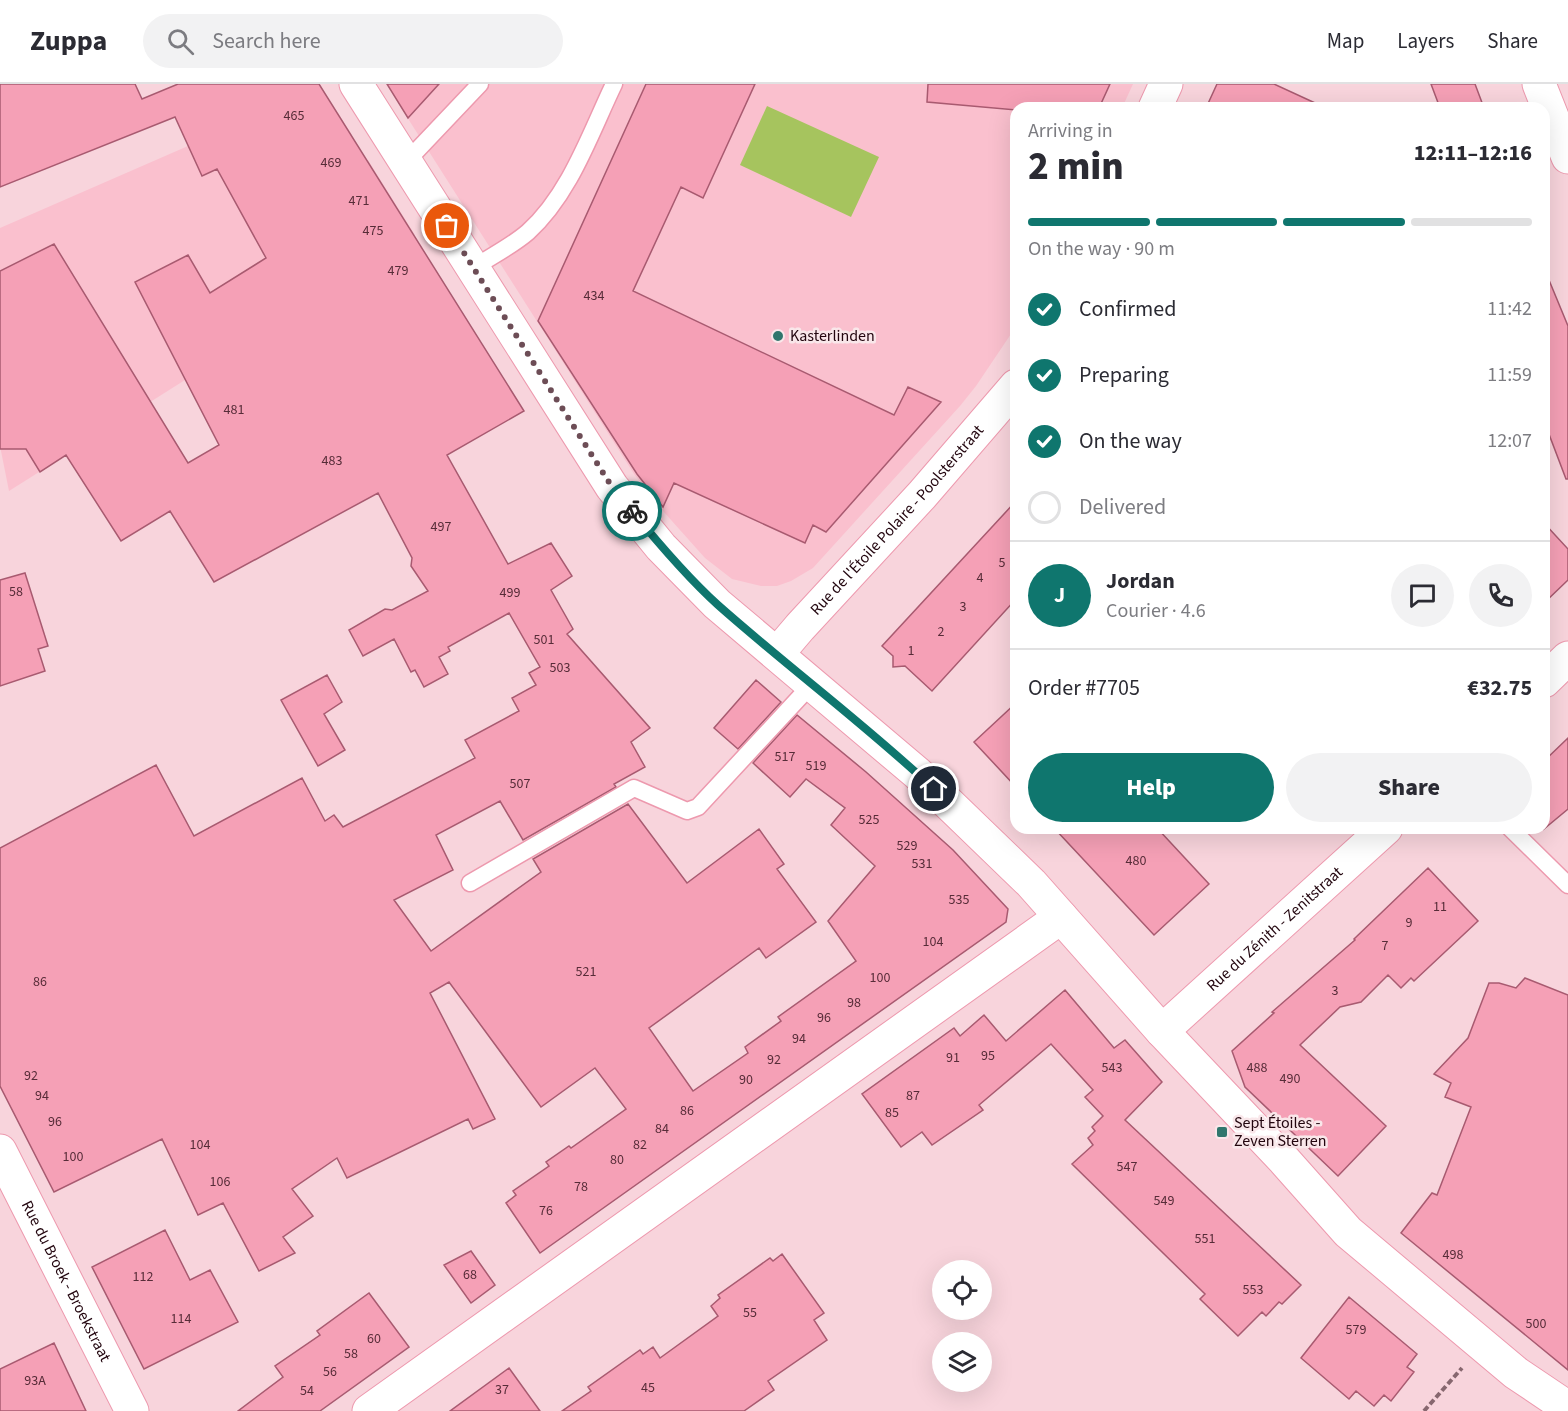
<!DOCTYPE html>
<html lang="en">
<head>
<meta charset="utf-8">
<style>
	:root { --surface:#fff; --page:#f2f2f3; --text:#2b2b33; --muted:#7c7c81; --line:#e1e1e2; --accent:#0f766e }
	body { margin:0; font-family:"Source Sans 3",sans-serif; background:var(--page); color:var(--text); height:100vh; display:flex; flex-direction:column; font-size:22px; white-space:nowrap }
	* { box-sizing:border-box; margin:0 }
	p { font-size:20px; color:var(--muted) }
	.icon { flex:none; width:33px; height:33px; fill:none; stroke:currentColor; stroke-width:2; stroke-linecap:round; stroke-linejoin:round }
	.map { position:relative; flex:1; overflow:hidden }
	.details { position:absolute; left:1010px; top:18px; width:540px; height:732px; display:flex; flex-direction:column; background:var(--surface); border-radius:18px; box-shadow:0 6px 24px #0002 }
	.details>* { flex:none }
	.buttons { position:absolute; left:932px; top:1176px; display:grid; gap:12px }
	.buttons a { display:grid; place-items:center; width:60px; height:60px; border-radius:50%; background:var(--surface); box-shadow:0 6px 24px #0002; font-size:30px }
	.pin { position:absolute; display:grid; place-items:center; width:51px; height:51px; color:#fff; margin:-26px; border:3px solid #fff; border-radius:50%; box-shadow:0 2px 6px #0007 }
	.courier { position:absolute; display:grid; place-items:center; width:60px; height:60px; margin:-30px; border:4px solid #0f766e; border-radius:50%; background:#fff; color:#222; box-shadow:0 2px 8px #0007 }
	.overview em { font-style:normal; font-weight:800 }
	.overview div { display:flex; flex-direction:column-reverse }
	.overview { display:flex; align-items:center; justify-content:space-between; height:102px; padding:0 18px }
	h1 { font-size:39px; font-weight:800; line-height:45px }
	.bar { display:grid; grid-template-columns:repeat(4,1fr); gap:9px 6px; align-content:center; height:72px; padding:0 18px }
	.bar i { height:8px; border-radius:4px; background:var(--line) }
	.bar .active { background:var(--accent) }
	.bar p { grid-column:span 4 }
	.line { display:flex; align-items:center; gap:15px; padding:0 18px; border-top:2px solid var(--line) }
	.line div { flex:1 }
	.round { display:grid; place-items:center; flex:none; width:63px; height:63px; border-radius:32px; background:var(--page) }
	ol { padding:0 18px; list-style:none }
	li { display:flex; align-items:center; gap:18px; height:66px }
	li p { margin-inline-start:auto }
	li .icon { padding:6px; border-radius:50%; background:var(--accent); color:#fff; stroke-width:4 }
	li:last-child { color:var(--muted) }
	li i { width:33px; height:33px; border:3px solid var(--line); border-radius:50% }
	.button { display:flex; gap:12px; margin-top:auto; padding:12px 18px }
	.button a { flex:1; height:69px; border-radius:36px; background:var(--accent); color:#fff; font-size:24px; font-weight:800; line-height:69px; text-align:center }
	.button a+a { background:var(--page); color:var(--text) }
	header { display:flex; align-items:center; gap:36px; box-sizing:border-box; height:84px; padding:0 30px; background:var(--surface); border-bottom:2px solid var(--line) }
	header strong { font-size:28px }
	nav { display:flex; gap:33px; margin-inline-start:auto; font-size:21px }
	.search { width:420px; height:54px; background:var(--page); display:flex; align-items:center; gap:15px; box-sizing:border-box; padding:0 21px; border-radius:33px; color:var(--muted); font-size:22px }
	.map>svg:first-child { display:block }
	.built { fill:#fac0ce }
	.green { fill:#a6c45e }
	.building { fill:#f5a0b6; stroke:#a85a70; stroke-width:1.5 }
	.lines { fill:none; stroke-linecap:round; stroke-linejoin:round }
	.service-casing { stroke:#ed99ae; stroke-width:19 }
	.minor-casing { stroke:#ed99ae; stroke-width:35 }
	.path { stroke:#87676f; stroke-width:4; stroke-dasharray:6 3; stroke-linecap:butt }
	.service { stroke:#fff; stroke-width:16 }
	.minor { stroke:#fff; stroke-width:33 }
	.done { stroke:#6d4d56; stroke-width:6; stroke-dasharray:0 10.8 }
	.route { stroke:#0f766e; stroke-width:8 }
	.poi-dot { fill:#30766d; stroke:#f9e7ea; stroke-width:2 }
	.labels { text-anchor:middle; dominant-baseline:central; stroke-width:5; stroke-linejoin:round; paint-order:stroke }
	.number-label { font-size:14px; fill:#572c38 }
	.poi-label { font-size:16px; fill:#22050e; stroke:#f9e7ea; text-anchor:start }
	.street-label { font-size:16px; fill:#22050e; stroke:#f9e7ea }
</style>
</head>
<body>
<header>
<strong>Zuppa</strong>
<div class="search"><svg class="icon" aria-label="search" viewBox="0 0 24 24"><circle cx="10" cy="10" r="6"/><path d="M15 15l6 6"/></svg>Search here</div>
<nav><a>Map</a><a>Layers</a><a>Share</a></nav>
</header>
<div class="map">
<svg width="1568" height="1327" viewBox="0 0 1568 1327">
	<rect width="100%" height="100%" fill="#f8d4dc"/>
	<path class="built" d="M386 0H1133L1122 24H1016L1015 244 976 302 960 322 813 484 791 497 777 502H761L732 495 705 474 663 427 634 390Z
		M338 29 352 51 234 115 248 140 368 76 415 151 9 407 0 362V144L188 62 202 91Z"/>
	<path class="green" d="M767 22 879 73 851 133 740 81Z"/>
	<path class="building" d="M0 0H135L142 15 178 0H319L524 327 447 371 508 480 551 459 572 492 551 506 573 545 567 550 650 644 631 658 645 683 614 700 616 703 523 756 500 717 436 751 453 786 394 816 431 867 541 788 533 775 628 720 687 799 759 745 784 780 777 785 816 838 766 874 759 864 649 944 693 1007 748 969 745 963 781 937 778 933 856 877 828 837 875 782 831 741 845 724 806 695 790 713 753 679 797 631 866 688 953 766 1008 825 1006 838 540 1169 506 1119 516 1111 513 1107 549 1082 546 1078 569 1062 571 1064 626 1025 595 984 541 1023 449 898 430 909 495 1035 473 1045 468 1035 347 1094 337 1074 292 1105 313 1132 283 1153 295 1169 259 1187 223 1119 198 1131 162 1055 54 1108 0 1002V764L156 681 194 752 302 694 325 737 334 731 343 743 475 674 465 656 519 627 512 614 536 601 529 589 540 583 509 529 448 563 450 567 439 573 448 590 424 603 415 586 411 588 394 555 363 572 349 546 385 525 392 526 428 507 411 482 412 474 378 409 214 498 170 427 121 457 66 371 40 388 26 365H0V187L54 160 188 379 219 361 135 198 188 171 210 209 266 174 217 85 202 92 175 33 0 103Z
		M387 0H439L408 34Z
		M646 0H755L703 114 681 103 633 207 894 331 908 303 941 318 826 448 813 441 805 459 674 399 663 423 637 390 538 237Z
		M928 0H1110L1099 24H1016V26L927 18Z
		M1217 0H1274L1326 24H1206Z
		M1431 0H1475L1484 24H1440Z
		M1544 184 1568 242V395H1566L1544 337Z
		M1016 417V515L932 607 905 582 893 583V572L882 562Z
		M1544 439 1568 465V496L1544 519Z
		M25 489 48 562 38 565 45 587 0 602V496Z
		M327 591 342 618 324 630 345 666 318 682 281 616Z
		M756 596 781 618 738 665 714 644Z
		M1016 619V703L974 658Z
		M1568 654V725L1544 745V677Z
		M1054 744H1157L1209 800 1154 851Z
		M1428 784 1478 837 1414 897 1411 894 1401 904 1388 891 1361 918 1340 923 1300 961 1386 1042 1338 1092 1245 1003 1232 967 1274 929 1272 928 1355 856 1354 855Z
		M1525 894 1568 911V1286L1401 1149 1432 1109 1437 1111 1471 1023 1445 1013 1451 999 1434 990 1468 954 1489 899H1499L1516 904Z
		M1065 906 1114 964 1125 956 1162 998 1125 1036 1301 1201 1282 1220 1279 1218 1266 1232 1262 1228 1238 1252 1200 1215 1205 1210 1072 1080 1093 1061 1088 1054 1095 1047 1092 1043 1103 1032 1085 1013 1093 1006 1051 960 979 1021 983 1026 932 1061 922 1048 901 1063 862 1010 954 944 960 952 984 931 1006 957Z
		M165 1146 190 1196 210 1186 238 1238 144 1285 92 1183Z
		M471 1167 495 1201 471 1219 444 1181Z
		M782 1170 824 1229 814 1236 827 1256 768 1297 774 1306 744 1327H562L591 1307 588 1303 640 1266 643 1270 653 1263 660 1274 718 1232 711 1222 720 1214 718 1211 770 1174 773 1177Z
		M369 1209 409 1263 320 1327H238L283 1293 275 1282 320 1251 317 1247Z
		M1349 1213 1417 1270 1407 1283 1414 1288 1391 1317 1384 1311 1374 1322 1356 1307 1349 1315 1301 1274Z
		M54 1259 86 1327H0V1285Z
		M509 1284 540 1327H450Z"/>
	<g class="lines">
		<g class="service-casing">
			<path id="service" d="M406 78 480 0
				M474 184C491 172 512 162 528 148 570 110 590 50 614 0
				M1510 744 1568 801
				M470 799 634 704 687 727 698 723 812 600"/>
		</g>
		<g class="minor-casing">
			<g id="minor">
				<path d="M356 0 612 403 661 463 717 520 917 689 1031 799 1162 947 1284 1076 1348 1148 1516 1289 1568 1324"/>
				<path d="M1539 0 1568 73"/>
				<path d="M1155 24 1166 0"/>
				<path id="s1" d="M777 570 800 543 922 411 1016 302"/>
				<path d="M1544 597 1568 574"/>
				<path id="s2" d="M1162 947 1386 744"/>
				<path id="s3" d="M0 1067 132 1327"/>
				<path d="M369 1327 1061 833"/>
			</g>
		</g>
		<path class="path" d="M1424 1327 1462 1284"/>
		<use href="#service" class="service"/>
		<use href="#minor" class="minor"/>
	</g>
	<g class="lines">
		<path class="done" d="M447 142 612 403 632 427"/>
		<path class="route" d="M632 427C659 460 687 493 718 521 789 584 865 640 934 705"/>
	</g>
	<g class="poi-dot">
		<circle cx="778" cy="252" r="6"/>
		<rect x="1216" y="1042" width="12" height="12" rx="3"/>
	</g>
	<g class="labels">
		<g class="number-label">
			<text x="294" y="32">465</text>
			<text x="331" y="79">469</text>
			<text x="359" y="117">471</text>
			<text x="373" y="147">475</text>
			<text x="398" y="187">479</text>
			<text x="594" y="212">434</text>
			<text x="234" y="326">481</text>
			<text x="332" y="377">483</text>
			<text x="441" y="443">497</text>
			<text x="1002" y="479">5</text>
			<text x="980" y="494">4</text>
			<text x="16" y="508">58</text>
			<text x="510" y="509">499</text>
			<text x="963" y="523">3</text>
			<text x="941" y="548">2</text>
			<text x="544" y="556">501</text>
			<text x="911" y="567">1</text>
			<text x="560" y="584">503</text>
			<text x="785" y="673">517</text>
			<text x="816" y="682">519</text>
			<text x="520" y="700">507</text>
			<text x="869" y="736">525</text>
			<text x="907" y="762">529</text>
			<text x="1136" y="777">480</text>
			<text x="922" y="780">531</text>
			<text x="959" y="816">535</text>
			<text x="1440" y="823">11</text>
			<text x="1409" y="839">9</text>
			<text x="933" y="858">104</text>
			<text x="1385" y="862">7</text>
			<text x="586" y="888">521</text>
			<text x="880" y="894">100</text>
			<text x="40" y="898">86</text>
			<text x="1335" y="907">3</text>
			<text x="854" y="919">98</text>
			<text x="824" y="934">96</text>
			<text x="799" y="955">94</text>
			<text x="988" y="972">95</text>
			<text x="953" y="974">91</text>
			<text x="774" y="976">92</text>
			<text x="1112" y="984">543</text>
			<text x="1257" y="984">488</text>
			<text x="31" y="992">92</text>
			<text x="1290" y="995">490</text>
			<text x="746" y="996">90</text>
			<text x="42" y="1012">94</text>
			<text x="913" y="1012">87</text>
			<text x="687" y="1027">86</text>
			<text x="892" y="1029">85</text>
			<text x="55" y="1038">96</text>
			<text x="662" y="1045">84</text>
			<text x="200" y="1061">104</text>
			<text x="640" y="1061">82</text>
			<text x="73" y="1073">100</text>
			<text x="617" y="1076">80</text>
			<text x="1127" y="1083">547</text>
			<text x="220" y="1098">106</text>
			<text x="581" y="1103">78</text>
			<text x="1164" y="1117">549</text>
			<text x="546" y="1127">76</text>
			<text x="1205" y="1155">551</text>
			<text x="1453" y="1171">498</text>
			<text x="470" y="1191">68</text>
			<text x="143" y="1193">112</text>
			<text x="1253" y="1206">553</text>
			<text x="750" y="1229">55</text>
			<text x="181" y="1235">114</text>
			<text x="1536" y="1240">500</text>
			<text x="1356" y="1246">579</text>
			<text x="374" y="1255">60</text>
			<text x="351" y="1270">58</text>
			<text x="330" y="1288">56</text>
			<text x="35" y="1297">93A</text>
			<text x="648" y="1304">45</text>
			<text x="502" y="1306">37</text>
			<text x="307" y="1307">54</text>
		</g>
		<g class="poi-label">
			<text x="790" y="252">Kasterlinden</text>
			<text x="1234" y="1039">Sept Étoiles -<tspan x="1234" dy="18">Zeven Sterren</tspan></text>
		</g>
		<g class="street-label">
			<text stroke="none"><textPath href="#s1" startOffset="180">Rue de l'Étoile Polaire - Poolsterstraat</textPath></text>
			<text stroke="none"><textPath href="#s2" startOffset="152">Rue du Zénith - Zenitstraat</textPath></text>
			<text stroke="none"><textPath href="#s3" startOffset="146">Rue du Broek - Broekstraat</textPath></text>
		</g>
	</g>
</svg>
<div class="buttons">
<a><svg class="icon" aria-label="locate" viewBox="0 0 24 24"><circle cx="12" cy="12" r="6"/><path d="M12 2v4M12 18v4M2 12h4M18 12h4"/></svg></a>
<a><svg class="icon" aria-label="layers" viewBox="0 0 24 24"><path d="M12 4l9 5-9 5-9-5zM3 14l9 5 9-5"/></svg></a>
</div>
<div class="pin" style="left:447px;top:142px;background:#ea580c"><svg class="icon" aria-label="bag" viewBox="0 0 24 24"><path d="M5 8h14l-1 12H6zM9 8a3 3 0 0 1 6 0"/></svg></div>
<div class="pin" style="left:934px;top:705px;background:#1f2937"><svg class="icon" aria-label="home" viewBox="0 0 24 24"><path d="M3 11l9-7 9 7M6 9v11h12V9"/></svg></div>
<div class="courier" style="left:632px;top:427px"><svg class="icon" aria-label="bike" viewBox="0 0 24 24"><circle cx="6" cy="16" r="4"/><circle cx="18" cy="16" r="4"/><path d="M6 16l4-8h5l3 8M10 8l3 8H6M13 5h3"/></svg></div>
<section class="details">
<div class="overview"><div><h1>2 min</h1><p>Arriving in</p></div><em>12:11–12:16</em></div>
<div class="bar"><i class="active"></i><i class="active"></i><i class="active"></i><i></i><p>On the way · 90 m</p></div>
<ol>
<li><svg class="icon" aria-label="check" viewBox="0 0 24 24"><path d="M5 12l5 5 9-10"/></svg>Confirmed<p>11:42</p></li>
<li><svg class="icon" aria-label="check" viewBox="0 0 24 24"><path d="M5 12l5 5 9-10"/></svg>Preparing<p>11:59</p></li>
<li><svg class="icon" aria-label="check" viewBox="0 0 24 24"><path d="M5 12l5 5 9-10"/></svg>On the way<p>12:07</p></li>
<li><i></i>Delivered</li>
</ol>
<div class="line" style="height:108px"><b class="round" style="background:var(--accent);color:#fff">J</b><div><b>Jordan</b><p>Courier · 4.6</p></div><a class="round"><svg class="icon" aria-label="chat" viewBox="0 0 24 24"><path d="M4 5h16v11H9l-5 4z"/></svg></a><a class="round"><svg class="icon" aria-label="phone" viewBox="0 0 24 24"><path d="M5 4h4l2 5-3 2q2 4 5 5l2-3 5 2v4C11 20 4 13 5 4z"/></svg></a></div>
<div class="line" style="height:78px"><div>Order #7705</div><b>€32.75</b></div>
<div class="button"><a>Help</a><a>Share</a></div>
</section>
</div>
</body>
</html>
